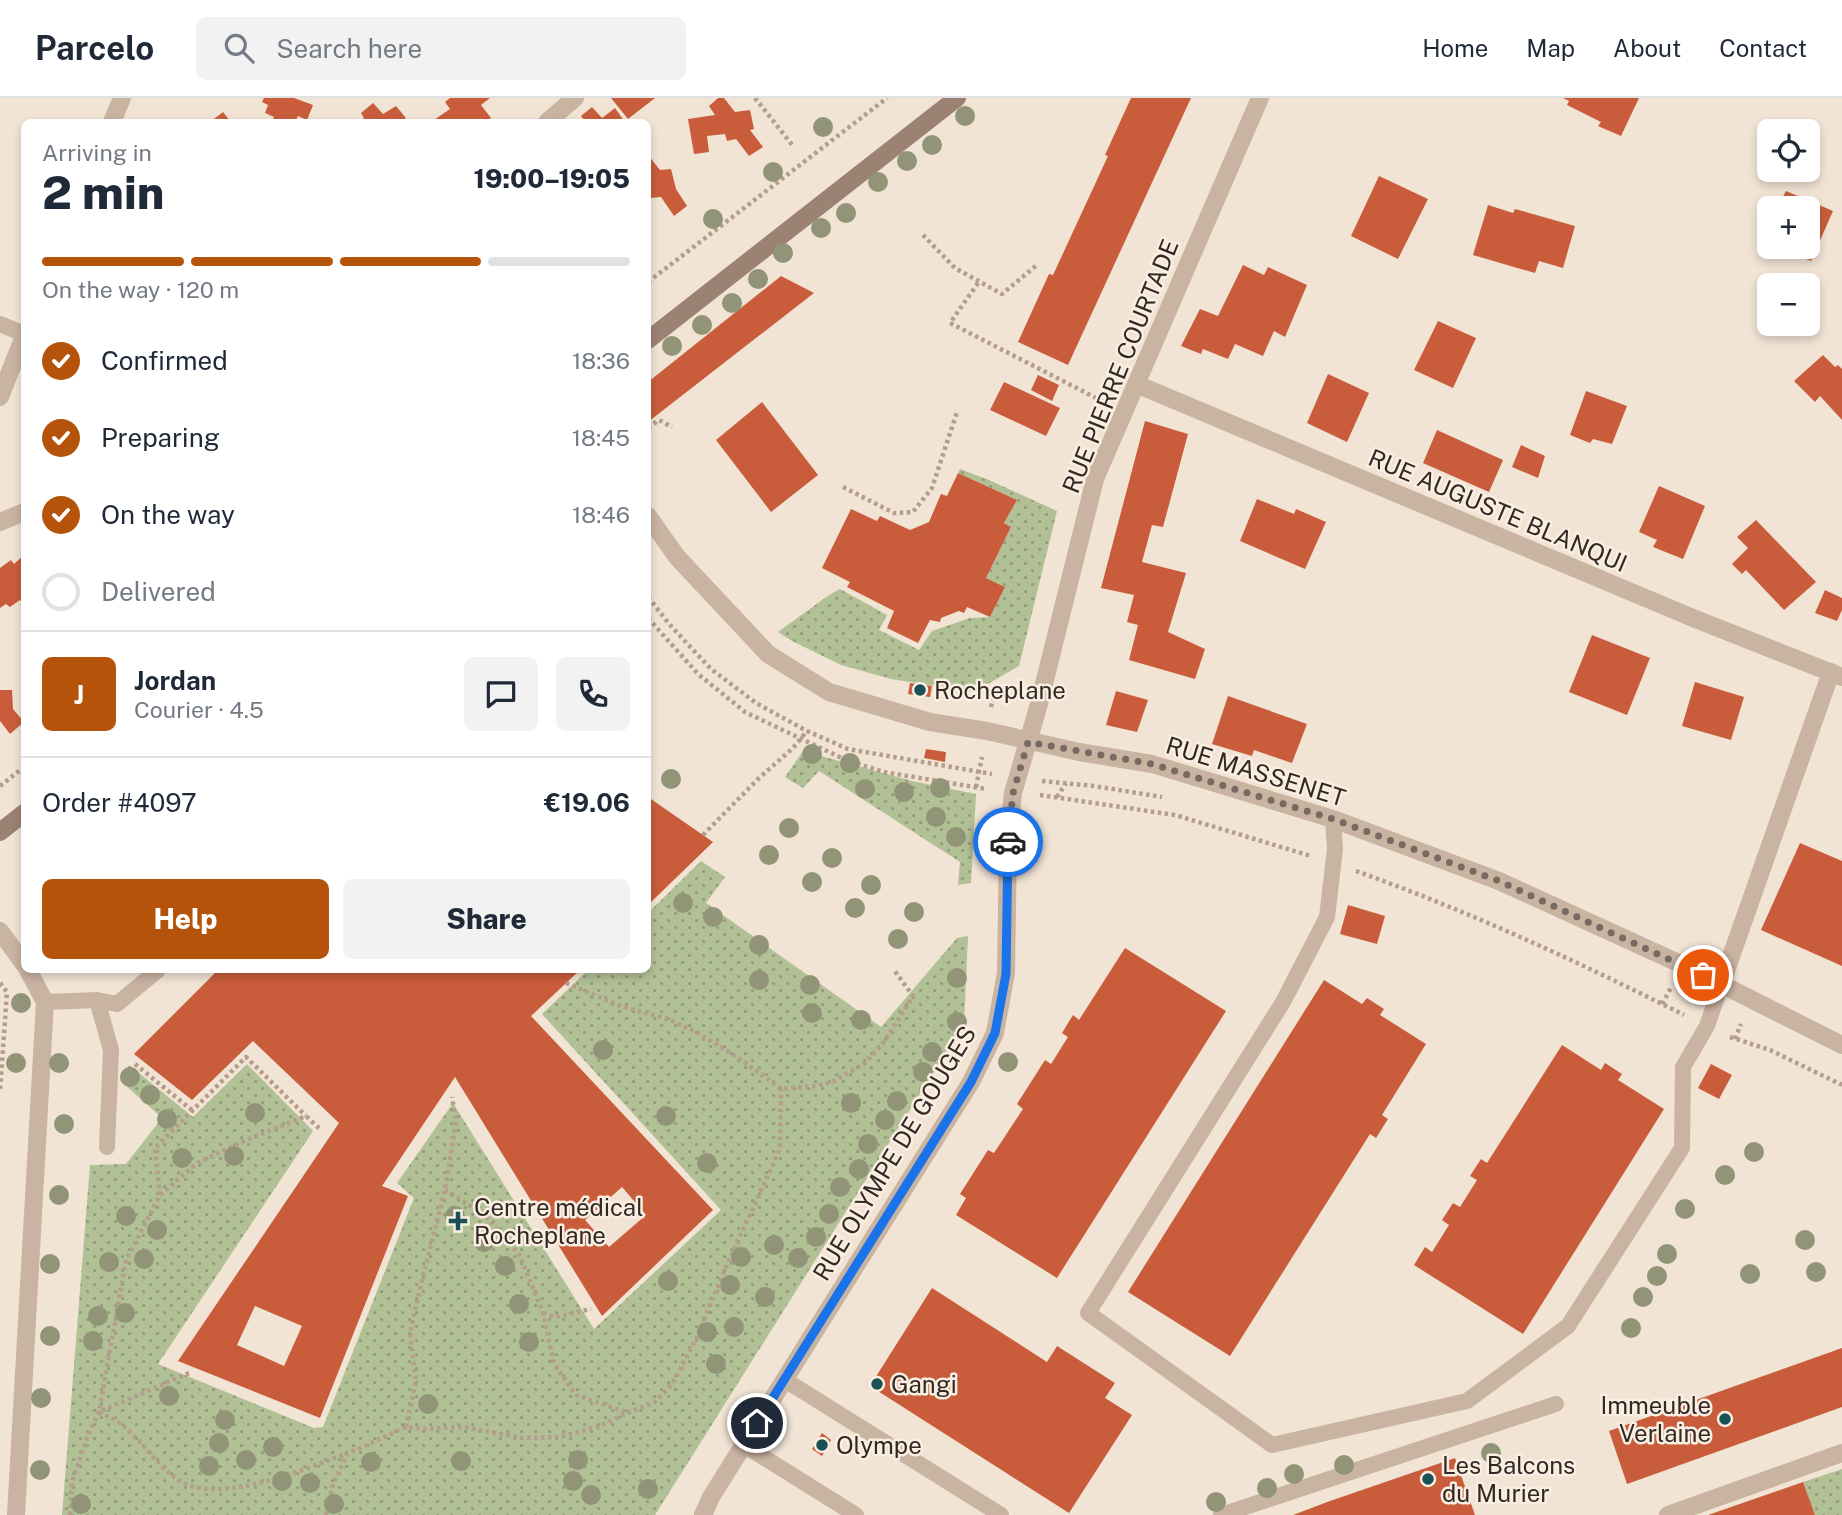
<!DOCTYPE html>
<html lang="en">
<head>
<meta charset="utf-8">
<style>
	:root { --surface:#fff; --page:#f2f2f3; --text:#1f2937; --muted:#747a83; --line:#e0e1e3; --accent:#b45309 }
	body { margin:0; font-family:"Public Sans",sans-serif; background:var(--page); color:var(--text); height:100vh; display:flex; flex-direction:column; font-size:26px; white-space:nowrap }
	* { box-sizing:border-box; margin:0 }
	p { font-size:23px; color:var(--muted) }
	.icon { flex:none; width:38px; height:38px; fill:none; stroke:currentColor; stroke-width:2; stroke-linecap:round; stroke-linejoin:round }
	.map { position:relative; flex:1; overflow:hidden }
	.sheet { position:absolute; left:21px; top:21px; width:630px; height:854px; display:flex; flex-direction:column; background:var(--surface); border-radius:10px; box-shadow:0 4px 10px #0003 }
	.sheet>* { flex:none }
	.fabs { position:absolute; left:1757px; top:21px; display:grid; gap:14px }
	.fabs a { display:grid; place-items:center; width:63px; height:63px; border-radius:10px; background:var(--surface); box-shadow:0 4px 10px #0003; font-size:35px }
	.pin { position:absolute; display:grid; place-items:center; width:60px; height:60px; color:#fff; margin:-30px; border:4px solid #fff; border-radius:50%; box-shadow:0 2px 7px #0007 }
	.courier { position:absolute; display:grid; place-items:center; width:70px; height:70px; margin:-35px; border:5px solid #1a73e8; border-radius:50%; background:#fff; color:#222; box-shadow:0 2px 9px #0007 }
	.headline em { font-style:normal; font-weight:800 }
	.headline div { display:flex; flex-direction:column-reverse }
	.headline { display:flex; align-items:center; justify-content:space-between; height:119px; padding:0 21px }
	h1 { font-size:46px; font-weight:800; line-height:52px }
	.bar { display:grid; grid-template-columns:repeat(4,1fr); gap:10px 7px; align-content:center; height:84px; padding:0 21px }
	.bar i { height:9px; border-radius:5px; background:var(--line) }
	.bar .on { background:var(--accent) }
	.bar p { grid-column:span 4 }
	.line { display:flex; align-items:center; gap:18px; padding:0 21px; border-top:2px solid var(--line) }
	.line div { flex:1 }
	.round { display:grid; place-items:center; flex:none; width:74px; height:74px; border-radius:10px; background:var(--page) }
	ol { padding:0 21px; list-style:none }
	li { display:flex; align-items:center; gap:21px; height:77px }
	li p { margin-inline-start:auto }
	li .icon { padding:7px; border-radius:50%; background:var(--accent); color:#fff; stroke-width:4 }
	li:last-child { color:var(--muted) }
	li i { width:38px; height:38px; border:4px solid var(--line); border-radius:50% }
	.button { display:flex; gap:14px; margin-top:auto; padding:14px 21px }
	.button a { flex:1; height:80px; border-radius:10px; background:var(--accent); color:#fff; font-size:28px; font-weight:800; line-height:80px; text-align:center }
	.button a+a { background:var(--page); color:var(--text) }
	header { display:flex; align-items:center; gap:42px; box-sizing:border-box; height:98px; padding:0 35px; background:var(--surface); border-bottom:2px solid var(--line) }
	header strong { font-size:33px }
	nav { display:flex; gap:38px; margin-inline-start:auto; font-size:24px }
	.search { width:490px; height:63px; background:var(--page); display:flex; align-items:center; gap:18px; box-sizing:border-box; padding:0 24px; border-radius:10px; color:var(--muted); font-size:26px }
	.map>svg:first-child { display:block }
	.green { fill:url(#green-dots) }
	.building { fill:#c95d3b; fill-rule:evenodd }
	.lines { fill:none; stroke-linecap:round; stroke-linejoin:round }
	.path { stroke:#b49d8c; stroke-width:4.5; stroke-dasharray:3.5 3.5; stroke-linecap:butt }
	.service { stroke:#c9b3a1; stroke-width:16 }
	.pedestrian { stroke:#c9b3a1; stroke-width:18 }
	.minor { stroke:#c9b3a1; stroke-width:18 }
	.secondary { stroke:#9c8273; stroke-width:18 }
	.tree { fill:#919476 }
	.done { stroke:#766a62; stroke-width:7; stroke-dasharray:0 12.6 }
	.route { stroke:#1a73e8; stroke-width:9 }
	.poi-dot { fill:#195155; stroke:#f9eee1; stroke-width:2.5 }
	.labels { text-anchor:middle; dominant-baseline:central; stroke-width:5; stroke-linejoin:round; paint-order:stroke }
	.street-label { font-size:24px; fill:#332924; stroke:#f9eee1 }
	.poi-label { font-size:24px; fill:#332924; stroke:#f9eee1; text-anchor:start }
</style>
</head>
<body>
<header>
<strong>Parcelo</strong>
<div class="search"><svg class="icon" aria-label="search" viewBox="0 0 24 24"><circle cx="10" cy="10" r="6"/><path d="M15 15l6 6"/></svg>Search here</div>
<nav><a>Home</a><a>Map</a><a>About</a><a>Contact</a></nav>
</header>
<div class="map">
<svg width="1842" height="1417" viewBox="0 0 1842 1417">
	<defs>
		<pattern id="green-dots" width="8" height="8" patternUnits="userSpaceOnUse" patternTransform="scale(1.75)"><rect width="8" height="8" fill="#b2c096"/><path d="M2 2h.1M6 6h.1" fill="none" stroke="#919c7a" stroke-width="1.8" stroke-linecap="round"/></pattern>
	</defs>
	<rect width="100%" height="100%" fill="#f1e4d5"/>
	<path class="green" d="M960 371 989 382 1057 413 1019 568 974 594 891 581 841 567 792 543 778 534 829 497 840 491 887 517 879 532 919 552 932 533 970 520 990 519 1005 489 986 480 1011 429 1004 425 1017 402 958 375Z
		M803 653 912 683 976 696 971 785 958 787 960 764 819 673 803 690 785 679Z
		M701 763 725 779 706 805 881 929 957 840 968 838 964 926 655 1417H62L90 1067 126 1066 162 1020 123 985 129 967 193 1019 247 966 313 1033 158 1266 314 1330 323 1329 414 1100 397 1085 453 1005 594 1231 721 1112 542 916 588 872H648V815Z
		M1842 1371V1417H1815L1803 1384Z"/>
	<path class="building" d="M264 0H294L313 7 307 22 298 18 295 24H272L274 19 265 15 268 7 262 4Z
		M450 0H490L481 7 491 20 485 24H473L471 23 469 24H431L450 11 445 4Z
		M611 0H655L628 21Z
		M718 0H724L735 14 750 12 754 31 750 32 763 49 749 58 736 41 727 43 725 36 707 38 709 54 694 56 688 21 715 17 709 8Z
		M1131 0H1191L1068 267 1018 244 1049 176 1053 177 1108 58 1105 57Z
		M1563 0H1639L1621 38 1598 28 1601 24 1567 7 1569 3Z
		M373 5 383 16 396 8 406 20 401 24H359L364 20 361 15Z
		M592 9 602 20 615 10 625 24H581L584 22 581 18Z
		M223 14 231 24H210Z
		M648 57 660 72 671 71 676 91 687 108 674 118 661 99 650 100 648 95Z
		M1379 78 1428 101 1398 161 1351 138Z
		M1786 93 1833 113 1811 163 1778 149H1808V110H1777Z
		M1488 107 1513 115 1515 111 1575 128 1563 170 1539 163 1535 175 1473 157Z
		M1243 167 1264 177 1268 169 1307 187 1285 239 1274 233 1263 258 1235 246 1228 261 1203 251 1201 256 1181 248 1200 211 1218 218Z
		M781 178 814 195 648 324V284Z
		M1438 223 1476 240 1453 290 1414 272Z
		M1823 257 1835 269 1838 267 1842 271V322L1820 298 1815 304 1794 283Z
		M1328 276 1369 295 1347 344 1307 325Z
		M1038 277 1059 287 1052 303 1031 292Z
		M1004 284 1060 310 1046 338 990 312Z
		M1586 293 1627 308 1612 346 1593 341 1590 345 1570 337Z
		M762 304 818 377 771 414 716 342Z
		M1145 323 1188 336 1163 429 1152 427 1142 464 1186 475 1168 534 1205 551 1195 581 1129 562 1138 527 1127 524 1134 497 1101 490Z
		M1437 332 1503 362 1489 394 1423 365Z
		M1521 347 1545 358 1538 380 1512 369Z
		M958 375 1017 402 1004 425 1011 429 986 480 1005 489 990 519 967 509 964 515 959 513 941 520 940 524 930 522 918 545 887 530 894 513 847 489 850 484 822 470 851 411 877 423 880 418 910 432 929 424 941 396 947 398Z
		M1659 388 1705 408 1683 461 1653 449 1657 442 1639 434Z
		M1257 401 1294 416 1296 411 1326 424 1305 471 1240 443Z
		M1756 422 1816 484 1784 512 1746 472 1742 476 1732 466 1748 450 1737 439Z
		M24 457V507L20 502 10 509 6 506 0 510V470L11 462 14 466Z
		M1825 492 1842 500V512L1837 523 1815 515Z
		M1592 537 1650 560 1627 617 1569 594Z
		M1695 584 1744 599 1731 642 1682 628Z
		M910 585 932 588 930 599 908 596Z
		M0 592H12L13 611 24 624 10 636 0 623Z
		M1116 593 1148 602 1137 634 1106 627Z
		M1228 598 1307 626 1292 665 1254 652 1252 658 1212 646Z
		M926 651 946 654 945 664 924 660Z
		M648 699 713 744 648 807Z
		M1800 745 1842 763V868L1761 832Z
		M1348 807 1385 818 1377 846 1340 836Z
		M1125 850 1226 913 1057 1180 956 1117 966 1100 960 1096 988 1052 994 1055 1023 1011 1017 1006 1045 962 1051 966 1068 939 1062 935 1073 917 1079 922Z
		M218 872H580L531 918 713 1112 602 1218 455 979 382 1088 408 1098 320 1320 178 1263 339 1025 253 943 192 1002 134 956ZM622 1089 646 1117 609 1149 585 1122ZM255 1208 302 1228 284 1268 237 1247Z
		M1324 882 1362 906 1367 900 1384 911 1380 917 1426 946 1382 1017 1388 1021 1376 1040 1370 1036 1230 1258 1128 1194Z
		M1562 947 1601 972 1605 965 1622 976 1618 982 1664 1011 1523 1236 1414 1167 1425 1149 1432 1154 1449 1127 1442 1122 1453 1105 1460 1109 1477 1082 1470 1078 1481 1061 1487 1065Z
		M1711 966 1732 977 1719 1001 1698 990Z
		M932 1190 1047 1264 1057 1248 1115 1285 1105 1300 1132 1317 1069 1415 870 1288Z
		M1842 1250V1309L1627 1386 1609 1333Z
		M822 1335 831 1342 822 1358 812 1351Z
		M1455 1360 1475 1417H1293L1330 1403Z
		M1803 1384 1815 1417H1708Z"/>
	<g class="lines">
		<path class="path" d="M755 0 793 48
			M923 137 955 170 1002 196 1037 167
			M648 184 887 0
			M978 185 950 225 1102 303
			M648 330 659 322 672 329
			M843 389 894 415 913 414 932 390 957 314
			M648 499 670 527 711 571 756 605 807 633 848 651 992 676
			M648 520 698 576 745 614 846 662 884 674 986 691
			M991 609 993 601 1007 598 1013 600
			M1042 683 1094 688 1162 699
			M0 688 24 669
			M976 689 982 659
			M1040 697 1175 717 1311 758
			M1057 699 1066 685
			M703 737 759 680 793 650 807 633
			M1356 773C1468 813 1577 863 1684 917
			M0 885 7 894 0 993
			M566 885 623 909 668 921 700 936 743 963 781 991 817 988 834 983 864 966 884 944 913 898 894 872
			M1662 906 1672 888
			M1730 939 1770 952 1842 987
			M1735 941 1741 926
			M135 966 193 1013
			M445 1092 486 1118 520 1158 543 1215 554 1266 576 1297 626 1314
			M160 1097 155 1050 246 959 306 1018
			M543 1215 556 1219 591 1211
			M189 1275 99 1314C105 1317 112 1320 118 1324 141 1340 156 1368 180 1383 218 1408 306 1370 346 1356
			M406 1329 416 1283 410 1235 422 1182 445 1092 456 1024 452 999
			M70 1417 72 1384 88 1337 99 1314 126 1162 160 1097 196 1066 237 1046 306 1018 321 1032
			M326 1417 333 1386 347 1356 406 1329 421 1331 465 1329 522 1340 559 1339 598 1329 627 1315 655 1304 672 1286 696 1241 725 1171 780 1051 781 991"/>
		<path class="service" d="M0 226 24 236
			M1333 721 1335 751 1327 819 1283 904 1088 1215 1272 1347 1467 1303 1568 1228 1682 1050 1683 969 1707 928 1721 887
			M97 902 111 952 107 1049
			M45 904 97 902 117 906 158 872
			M785 1282 1001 1417
			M744 1347 856 1417
			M1221 1417 1556 1306"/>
		<path class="pedestrian" d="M1668 1417 1842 1355"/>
		<path class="minor" d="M112 24 122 0
			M547 24 575 0
			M1136 286 1693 520 1842 579
			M0 299 24 238
			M648 418 677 459 768 556 829 594 930 624 987 633 1079 654 1152 666 1333 721 1499 783 1685 868 1842 947
			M0 424 24 414
			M0 833 24 866
			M1721 887 1831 574
			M16 1417 45 904 28 872
			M703 1417 711 1399 971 984 995 935 1006 875 1008 743 1013 695 1039 606 1095 381 1260 0"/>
		<path class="secondary" d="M648 242 957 0
			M0 734 24 715"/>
	</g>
	<g class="tree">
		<circle cx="965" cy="18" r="10"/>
		<circle cx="823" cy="29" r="10"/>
		<circle cx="932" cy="47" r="10"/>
		<circle cx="907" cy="63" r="10"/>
		<circle cx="773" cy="74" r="10"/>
		<circle cx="878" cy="84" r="10"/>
		<circle cx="846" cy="115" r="10"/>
		<circle cx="713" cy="121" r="10"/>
		<circle cx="821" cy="130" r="10"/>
		<circle cx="783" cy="155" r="10"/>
		<circle cx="758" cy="181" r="10"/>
		<circle cx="732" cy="205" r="10"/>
		<circle cx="702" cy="227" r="10"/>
		<circle cx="672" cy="248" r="10"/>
		<circle cx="812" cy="656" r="10"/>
		<circle cx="850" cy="665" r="10"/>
		<circle cx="671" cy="681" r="10"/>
		<circle cx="940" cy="690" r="10"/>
		<circle cx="865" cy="691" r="10"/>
		<circle cx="904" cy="694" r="10"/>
		<circle cx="936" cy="719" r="10"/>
		<circle cx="789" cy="730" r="10"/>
		<circle cx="956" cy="739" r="10"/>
		<circle cx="769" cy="757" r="10"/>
		<circle cx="832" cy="760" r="10"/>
		<circle cx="812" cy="784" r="10"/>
		<circle cx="871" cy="787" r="10"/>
		<circle cx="683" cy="805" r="10"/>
		<circle cx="855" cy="810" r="10"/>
		<circle cx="914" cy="814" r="10"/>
		<circle cx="713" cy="819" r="10"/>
		<circle cx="898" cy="841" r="10"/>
		<circle cx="759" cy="847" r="10"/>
		<circle cx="957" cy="880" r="10"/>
		<circle cx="759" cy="882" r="10"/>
		<circle cx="810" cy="887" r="10"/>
		<circle cx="21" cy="905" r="10"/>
		<circle cx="812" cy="915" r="10"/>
		<circle cx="861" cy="922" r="10"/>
		<circle cx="957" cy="924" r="10"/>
		<circle cx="603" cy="952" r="10"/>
		<circle cx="932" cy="954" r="10"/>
		<circle cx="1008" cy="964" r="10"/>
		<circle cx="16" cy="965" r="10"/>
		<circle cx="59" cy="965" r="10"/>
		<circle cx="923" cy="974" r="10"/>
		<circle cx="130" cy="979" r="10"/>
		<circle cx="150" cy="997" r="10"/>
		<circle cx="897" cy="1003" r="10"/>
		<circle cx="851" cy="1005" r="10"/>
		<circle cx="255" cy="1015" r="10"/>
		<circle cx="666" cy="1018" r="10"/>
		<circle cx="167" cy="1021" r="10"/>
		<circle cx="885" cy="1022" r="10"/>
		<circle cx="64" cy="1026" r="10"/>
		<circle cx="868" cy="1046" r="10"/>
		<circle cx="1754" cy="1054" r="10"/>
		<circle cx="234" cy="1058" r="10"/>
		<circle cx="182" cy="1060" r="10"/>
		<circle cx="707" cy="1065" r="10"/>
		<circle cx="859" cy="1071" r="10"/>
		<circle cx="1725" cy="1077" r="10"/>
		<circle cx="840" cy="1089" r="10"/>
		<circle cx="59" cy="1097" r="10"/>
		<circle cx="1685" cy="1111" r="10"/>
		<circle cx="829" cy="1116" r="10"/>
		<circle cx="126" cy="1118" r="10"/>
		<circle cx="455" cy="1118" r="10"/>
		<circle cx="157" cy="1132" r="10"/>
		<circle cx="816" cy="1139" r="10"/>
		<circle cx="1805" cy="1142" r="10"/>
		<circle cx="484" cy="1144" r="10"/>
		<circle cx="774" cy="1147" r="10"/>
		<circle cx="1667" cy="1156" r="10"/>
		<circle cx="741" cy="1159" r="10"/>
		<circle cx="798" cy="1160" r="10"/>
		<circle cx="144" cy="1161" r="10"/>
		<circle cx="109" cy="1164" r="10"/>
		<circle cx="50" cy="1166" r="10"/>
		<circle cx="505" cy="1168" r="10"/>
		<circle cx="1816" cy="1174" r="10"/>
		<circle cx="1750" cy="1176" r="10"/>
		<circle cx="1657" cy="1178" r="10"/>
		<circle cx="668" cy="1183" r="10"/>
		<circle cx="730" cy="1187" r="10"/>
		<circle cx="765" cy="1199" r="10"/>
		<circle cx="1643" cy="1199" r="10"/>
		<circle cx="519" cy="1206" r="10"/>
		<circle cx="125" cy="1215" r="10"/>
		<circle cx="98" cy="1218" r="10"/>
		<circle cx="734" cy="1229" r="10"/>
		<circle cx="1631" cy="1230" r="10"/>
		<circle cx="707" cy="1234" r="10"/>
		<circle cx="50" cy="1238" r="10"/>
		<circle cx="93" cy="1243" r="10"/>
		<circle cx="529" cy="1244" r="10"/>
		<circle cx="716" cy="1266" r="10"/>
		<circle cx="169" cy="1298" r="10"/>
		<circle cx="41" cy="1300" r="10"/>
		<circle cx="428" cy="1306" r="10"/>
		<circle cx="225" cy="1322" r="10"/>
		<circle cx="219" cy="1345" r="10"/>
		<circle cx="273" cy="1349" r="10"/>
		<circle cx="1491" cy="1355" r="10"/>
		<circle cx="246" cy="1362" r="10"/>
		<circle cx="578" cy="1362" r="10"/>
		<circle cx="461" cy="1363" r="10"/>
		<circle cx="371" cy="1364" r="10"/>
		<circle cx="1344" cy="1367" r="10"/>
		<circle cx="209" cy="1368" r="10"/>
		<circle cx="40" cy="1372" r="10"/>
		<circle cx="1294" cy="1376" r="10"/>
		<circle cx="282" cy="1383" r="10"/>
		<circle cx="573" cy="1383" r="10"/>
		<circle cx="310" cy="1385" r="10"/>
		<circle cx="1267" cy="1390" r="10"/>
		<circle cx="648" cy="1391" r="10"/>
		<circle cx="591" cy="1397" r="10"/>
		<circle cx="1216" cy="1404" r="10"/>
		<circle cx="81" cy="1406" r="10"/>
		<circle cx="334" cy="1406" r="10"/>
	</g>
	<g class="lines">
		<path class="done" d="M1008 744 1013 695 1028 644 1152 666 1333 721 1499 783 1703 877"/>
		<path class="route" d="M757 1325 971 984 995 935 1006 876 1008 744"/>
	</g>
	<g class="poi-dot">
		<circle cx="920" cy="592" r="7"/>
		<path d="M454.5 1112.5h7v7h7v7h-7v7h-7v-7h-7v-7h7z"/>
		<circle cx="877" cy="1286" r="7"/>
		<circle cx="1725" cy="1321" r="7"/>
		<circle cx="822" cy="1347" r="7"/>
		<circle cx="1428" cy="1381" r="7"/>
	</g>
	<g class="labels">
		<g class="street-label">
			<text transform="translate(1120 268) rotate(-68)">RUE PIERRE COURTADE</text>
			<text transform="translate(1498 412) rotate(23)">RUE AUGUSTE BLANQUI</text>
			<text transform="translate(1256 673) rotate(17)">RUE MASSENET</text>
			<text transform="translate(894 1055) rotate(-59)">RUE OLYMPE DE GOUGES</text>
		</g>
		<g class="poi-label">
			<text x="934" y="592">Rocheplane</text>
			<text x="474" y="1109">Centre médical<tspan x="474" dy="28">Rocheplane</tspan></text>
			<text x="891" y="1286">Gangi</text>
			<text x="1711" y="1307" text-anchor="end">Immeuble<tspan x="1711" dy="28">Verlaine</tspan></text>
			<text x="836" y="1347">Olympe</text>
			<text x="1442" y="1367">Les Balcons<tspan x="1442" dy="28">du Murier</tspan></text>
		</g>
	</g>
</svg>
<div class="fabs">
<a><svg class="icon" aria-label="locate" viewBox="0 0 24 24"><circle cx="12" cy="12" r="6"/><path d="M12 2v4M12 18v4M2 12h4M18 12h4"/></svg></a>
<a>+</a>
<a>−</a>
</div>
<div class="pin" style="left:1703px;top:877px;background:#ea580c"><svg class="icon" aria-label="bag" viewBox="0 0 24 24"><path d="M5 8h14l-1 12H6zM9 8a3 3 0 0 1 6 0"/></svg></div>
<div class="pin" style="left:757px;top:1325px;background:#1f2937"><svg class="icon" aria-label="home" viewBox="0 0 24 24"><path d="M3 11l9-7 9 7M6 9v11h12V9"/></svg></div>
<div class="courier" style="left:1008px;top:744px"><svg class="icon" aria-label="car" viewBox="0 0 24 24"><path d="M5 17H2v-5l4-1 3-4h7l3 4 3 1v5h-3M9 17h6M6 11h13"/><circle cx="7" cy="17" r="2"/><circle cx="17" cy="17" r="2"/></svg></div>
<section class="sheet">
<div class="headline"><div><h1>2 min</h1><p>Arriving in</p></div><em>19:00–19:05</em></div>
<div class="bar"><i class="on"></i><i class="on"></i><i class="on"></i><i></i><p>On the way · 120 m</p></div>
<ol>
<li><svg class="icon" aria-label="check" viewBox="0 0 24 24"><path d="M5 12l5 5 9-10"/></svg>Confirmed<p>18:36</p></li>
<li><svg class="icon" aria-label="check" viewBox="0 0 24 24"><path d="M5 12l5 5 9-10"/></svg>Preparing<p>18:45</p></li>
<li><svg class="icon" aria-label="check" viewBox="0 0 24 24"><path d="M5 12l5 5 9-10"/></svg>On the way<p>18:46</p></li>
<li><i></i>Delivered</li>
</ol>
<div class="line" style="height:126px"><b class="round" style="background:var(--accent);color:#fff">J</b><div><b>Jordan</b><p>Courier · 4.5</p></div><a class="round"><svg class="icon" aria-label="chat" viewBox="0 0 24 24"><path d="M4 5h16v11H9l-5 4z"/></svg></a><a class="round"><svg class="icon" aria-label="phone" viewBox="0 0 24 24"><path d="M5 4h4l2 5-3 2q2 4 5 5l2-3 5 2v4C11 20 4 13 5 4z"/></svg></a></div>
<div class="line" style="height:91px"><div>Order #4097</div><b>€19.06</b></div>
<div class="button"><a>Help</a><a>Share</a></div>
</section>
</div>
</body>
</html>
